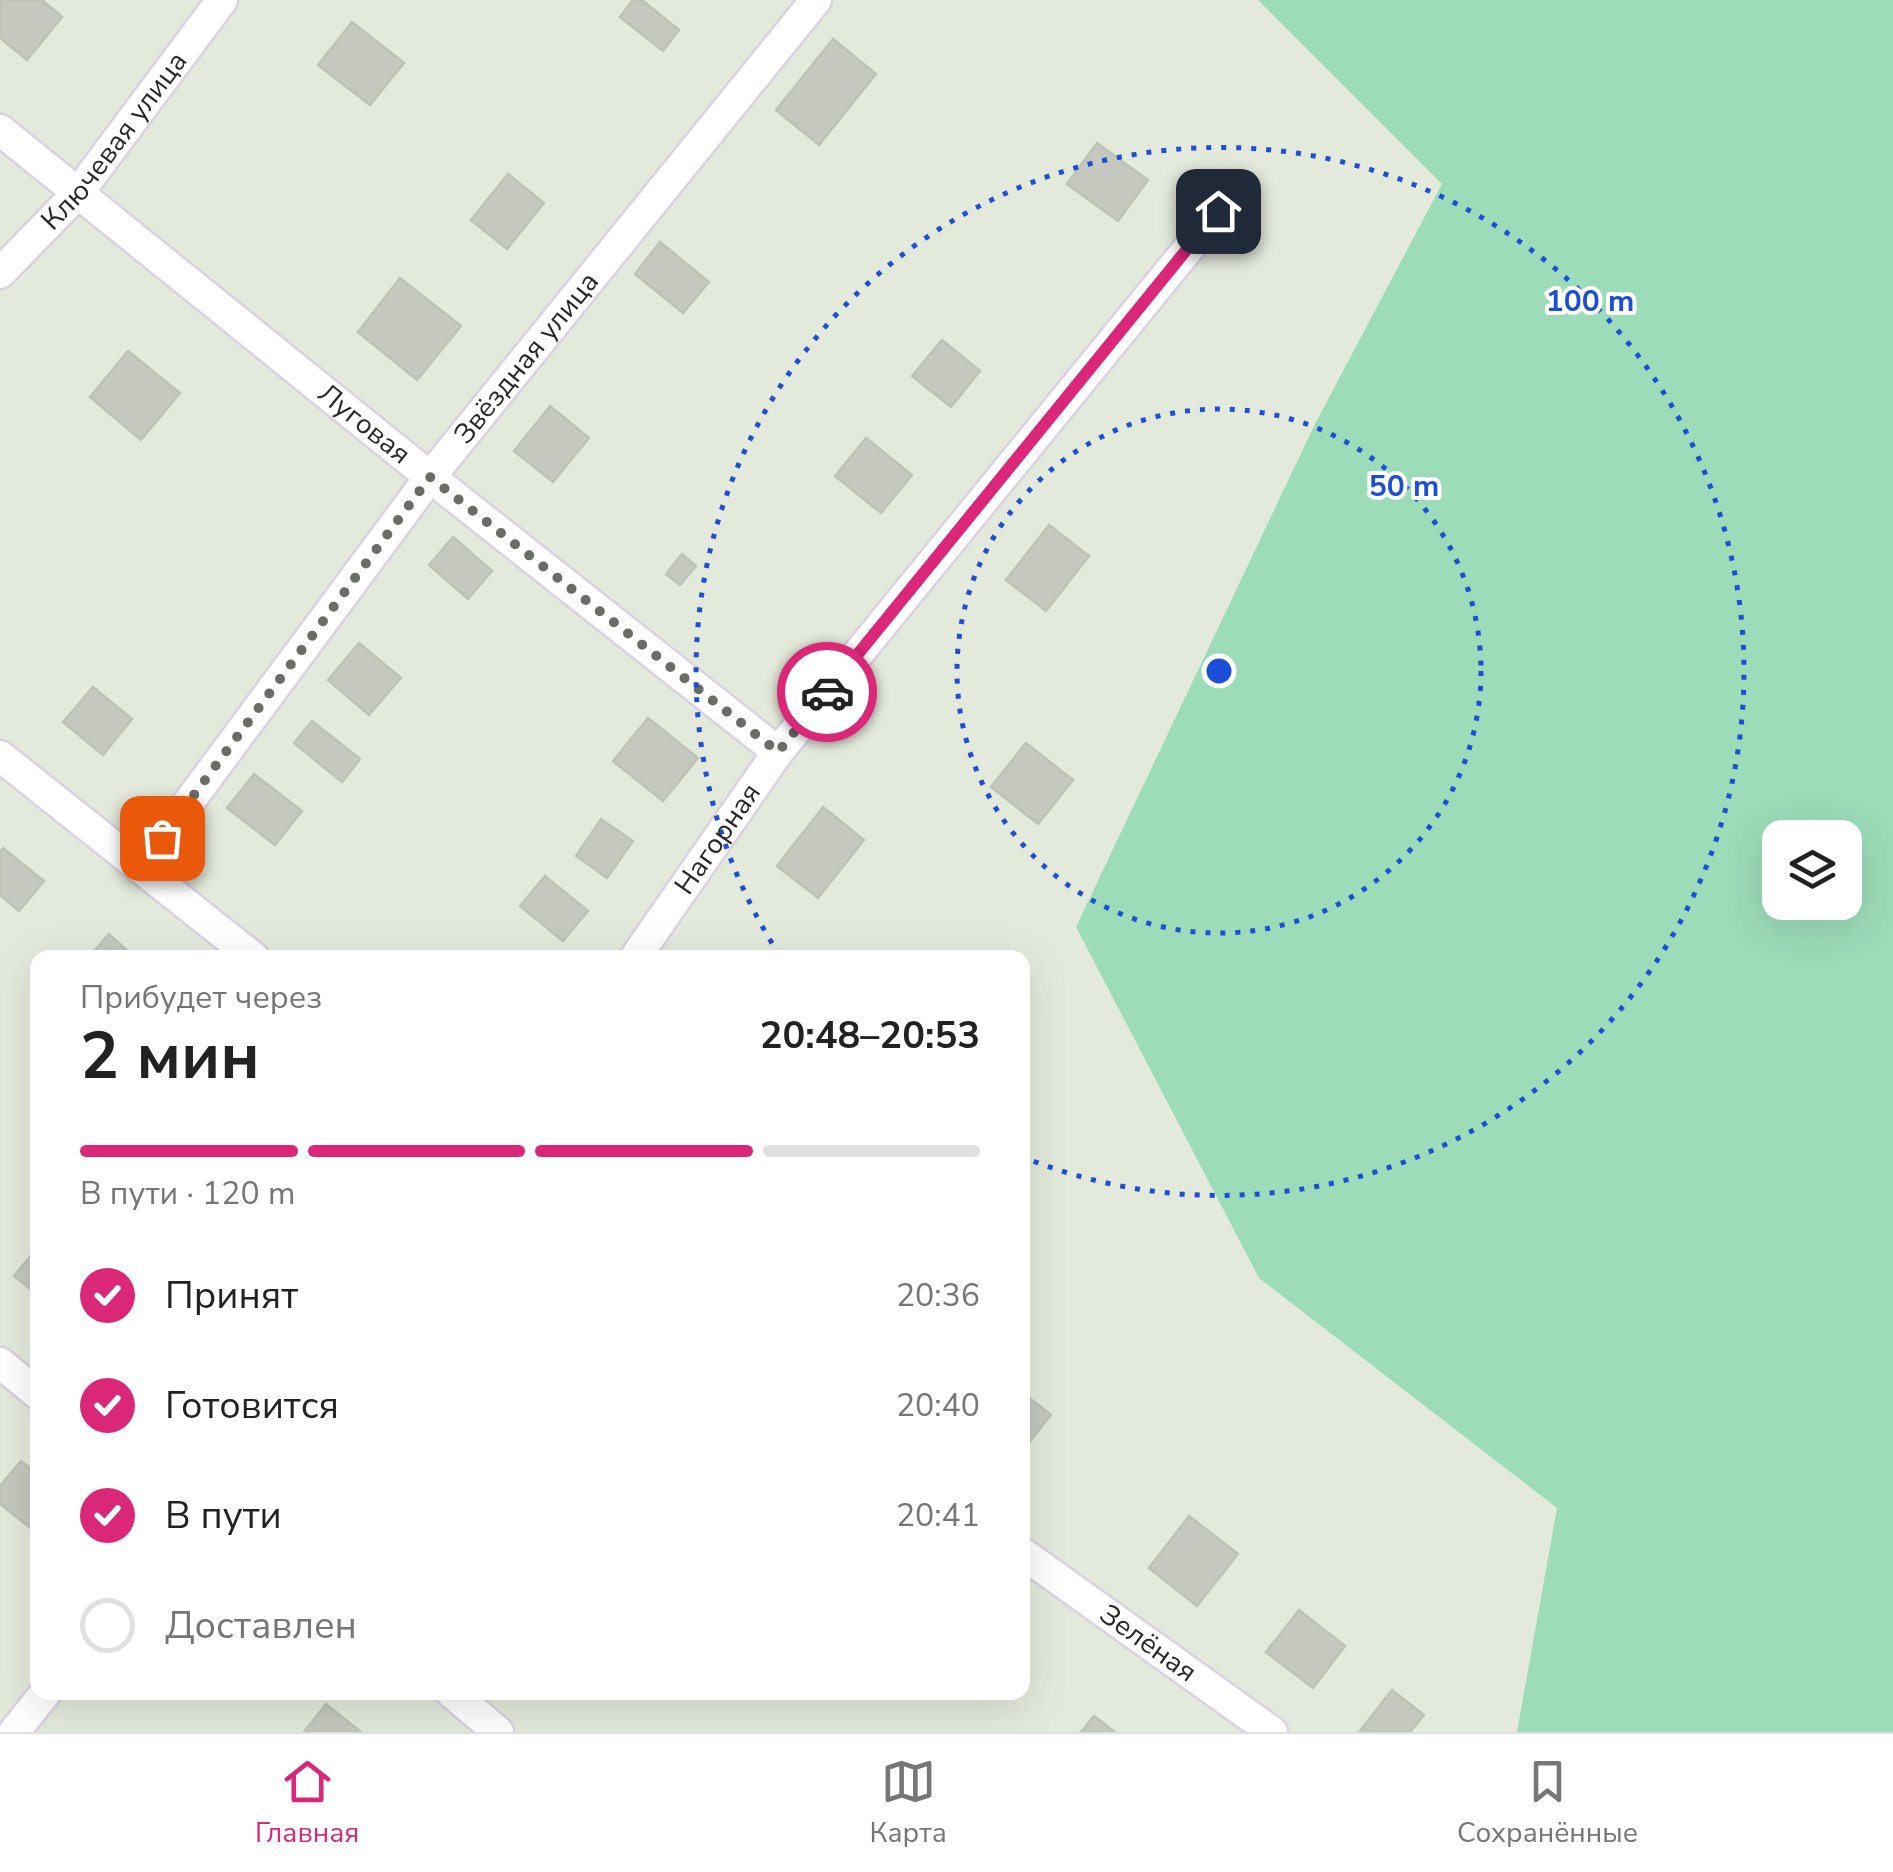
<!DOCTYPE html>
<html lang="ru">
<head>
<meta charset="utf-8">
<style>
	:root { --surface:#fff; --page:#f2f2f2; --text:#222; --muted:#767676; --line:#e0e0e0; --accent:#db2777 }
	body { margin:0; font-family:"Nunito Sans",sans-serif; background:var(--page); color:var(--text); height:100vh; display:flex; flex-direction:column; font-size:38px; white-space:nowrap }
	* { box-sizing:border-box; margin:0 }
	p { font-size:32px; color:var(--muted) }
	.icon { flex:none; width:55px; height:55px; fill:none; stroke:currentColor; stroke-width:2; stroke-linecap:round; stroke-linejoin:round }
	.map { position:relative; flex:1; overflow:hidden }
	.details { position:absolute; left:30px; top:950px; width:1000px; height:750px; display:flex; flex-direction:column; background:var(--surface); border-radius:20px; box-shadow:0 10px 40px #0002 }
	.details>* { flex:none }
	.tools { position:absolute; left:1762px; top:820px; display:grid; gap:20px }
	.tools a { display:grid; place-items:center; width:100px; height:100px; border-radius:20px; background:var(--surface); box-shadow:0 10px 40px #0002; font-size:50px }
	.pin { position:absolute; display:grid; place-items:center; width:85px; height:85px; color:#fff; margin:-42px; border-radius:20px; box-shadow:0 5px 15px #0006 }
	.courier { position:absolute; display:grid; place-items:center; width:100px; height:100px; margin:-50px; border:8px solid #db2777; border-radius:50%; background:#fff; color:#222; box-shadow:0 2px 12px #0007 }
	.overview em { font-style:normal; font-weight:700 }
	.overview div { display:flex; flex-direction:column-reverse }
	.overview { display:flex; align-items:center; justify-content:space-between; height:170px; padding:0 50px }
	h1 { font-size:65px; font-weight:700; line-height:75px }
	.bar { display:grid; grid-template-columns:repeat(4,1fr); gap:15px 10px; align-content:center; height:120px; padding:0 50px }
	.bar i { height:12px; border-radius:8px; background:var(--line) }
	.bar .on { background:var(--accent) }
	.bar p { grid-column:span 4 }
	ol { padding:0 50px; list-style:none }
	li { display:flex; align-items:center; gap:30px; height:110px }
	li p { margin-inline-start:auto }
	li .icon { padding:10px; border-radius:50%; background:var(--accent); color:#fff; stroke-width:4 }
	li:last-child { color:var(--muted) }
	li i { width:55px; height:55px; border:5px solid var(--line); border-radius:50% }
	.menu { display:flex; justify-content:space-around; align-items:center; height:140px; border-top:2px solid var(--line); background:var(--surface); font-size:28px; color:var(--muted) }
	.menu a { display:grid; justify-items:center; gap:5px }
	.menu .on { color:var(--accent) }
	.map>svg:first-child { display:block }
	.green { fill:#9cdcb9; fill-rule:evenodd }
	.building { fill:#c4c8be; stroke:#bec4b5; stroke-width:2.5 }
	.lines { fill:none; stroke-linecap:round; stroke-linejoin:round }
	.street-casing { stroke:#dad1e0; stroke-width:35 }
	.street { stroke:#fff; stroke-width:30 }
	.done { stroke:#6a6c67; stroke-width:10; stroke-dasharray:0 18 }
	.route { stroke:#db2777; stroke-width:12 }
	.ring { fill:none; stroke:#1d4ed8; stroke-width:5; stroke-dasharray:5 10 }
	.labels { text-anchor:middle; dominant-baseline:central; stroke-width:8; stroke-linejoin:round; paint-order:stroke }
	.street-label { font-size:28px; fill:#282828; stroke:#fff }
	.centre { fill:#1d4ed8; stroke:#fff; stroke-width:5 }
	.ring-label { font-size:30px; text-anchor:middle; font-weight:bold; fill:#1d4ed8; stroke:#fff; stroke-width:8; stroke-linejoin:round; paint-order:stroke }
</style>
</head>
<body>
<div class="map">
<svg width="1893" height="1732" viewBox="0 0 1893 1732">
	<rect width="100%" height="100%" fill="#e4eadb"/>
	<path class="green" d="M1258 0H1893V1732H1517L1557 1508 1259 1278 1076 927 1315 424 1442 184ZM1780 838H1845V902H1780Z"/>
	<path class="building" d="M0 0H42L62 17 27 60 0 38Z
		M633 0H642L679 30 663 51 620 17Z
		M352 22 404 63 370 105 318 65Z
		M833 39 876 74 819 145 776 110Z
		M1097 143 1148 180 1118 221 1067 184Z
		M508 174 544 203 507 249 471 220Z
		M660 242 709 282 683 313 635 274Z
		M400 278 461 326 417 380 358 332Z
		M942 340 980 371 951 407 912 376Z
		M128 351 180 393 141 440 90 397Z
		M550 406 589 438 553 482 514 451Z
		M866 438 912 475 881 513 835 476Z
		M1049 525 1089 556 1046 611 1006 580Z
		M453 537 492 571 468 599 429 565Z
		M682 554 696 566 680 585 666 574Z
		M359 643 401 678 369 715 328 680Z
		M93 687 132 719 103 755 63 722Z
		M648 718 698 758 663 801 613 761Z
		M312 721 360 759 342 782 294 743Z
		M1026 743 1073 780 1038 824 991 787Z
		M254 774 302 811 275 845 227 808Z
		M823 807 864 840 818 898 777 866Z
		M601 819 633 841 607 878 576 856Z
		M3 848 44 881 19 911 0 895V852Z
		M545 876 588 911 563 941 520 906Z
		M109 934 135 958H88Z
		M38 1247V1295L14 1276Z
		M1022 1392 1051 1415 1022 1451Z
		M21 1461 38 1474V1534L0 1504V1486Z
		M1189 1516 1238 1554 1197 1606 1149 1568Z
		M1299 1610 1345 1646 1313 1688 1266 1652Z
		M1392 1690 1424 1715 1410 1732H1359Z
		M326 1704 361 1732H304Z
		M1094 1716 1115 1732H1081Z"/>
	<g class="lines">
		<g class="street-casing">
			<g id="street">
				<path id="s1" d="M0 130 430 477 778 752"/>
				<path id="s2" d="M0 273 78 193 222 0"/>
				<path d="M0 756 254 958"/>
				<path id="s3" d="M140 868 430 477 816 0"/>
				<path id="s4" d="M635 958 778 752 1219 211"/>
				<path d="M0 1363 38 1394"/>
				<path id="s5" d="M1022 1553 1272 1732"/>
				<path d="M451 1692 498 1732"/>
				<path d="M14 1732 46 1692"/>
			</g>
		</g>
		<use href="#street" class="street"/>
	</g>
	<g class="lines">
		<path class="done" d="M162 838 430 477 778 752 827 692"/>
		<path class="route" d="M827 692 1218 211"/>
	</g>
	<g class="ring">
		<circle cx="1219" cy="671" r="262"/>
		<path d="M780 956A524 524 0 1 1 1023 1157"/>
	</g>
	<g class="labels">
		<g class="street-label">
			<text stroke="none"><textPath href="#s2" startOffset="175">Ключевая улица</textPath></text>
			<text stroke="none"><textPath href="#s3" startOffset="640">Звёздная улица</textPath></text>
			<text stroke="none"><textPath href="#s1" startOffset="468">Луговая</textPath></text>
			<text stroke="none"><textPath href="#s4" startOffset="145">Нагорная</textPath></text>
			<text stroke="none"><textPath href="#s5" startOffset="155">Зелёная</textPath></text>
		</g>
	</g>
	<circle cx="1219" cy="671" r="15" class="centre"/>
	<g class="ring-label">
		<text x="1590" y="311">100 m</text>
		<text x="1404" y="496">50 m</text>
	</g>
</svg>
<div class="tools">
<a><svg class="icon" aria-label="layers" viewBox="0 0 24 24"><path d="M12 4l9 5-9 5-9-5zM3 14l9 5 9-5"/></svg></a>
</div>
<div class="pin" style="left:162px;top:838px;background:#ea580c"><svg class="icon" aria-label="bag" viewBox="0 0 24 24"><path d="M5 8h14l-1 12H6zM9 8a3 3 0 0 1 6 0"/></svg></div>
<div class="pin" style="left:1218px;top:211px;background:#1f2937"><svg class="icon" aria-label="home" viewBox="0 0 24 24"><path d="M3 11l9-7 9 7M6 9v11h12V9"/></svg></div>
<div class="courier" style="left:827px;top:692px"><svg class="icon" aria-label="car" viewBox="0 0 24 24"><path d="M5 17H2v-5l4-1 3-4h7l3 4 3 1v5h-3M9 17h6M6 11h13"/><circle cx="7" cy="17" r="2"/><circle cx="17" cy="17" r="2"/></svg></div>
<section class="details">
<div class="overview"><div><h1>2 мин</h1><p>Прибудет через</p></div><em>20:48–20:53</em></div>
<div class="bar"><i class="on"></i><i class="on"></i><i class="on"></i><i></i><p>В пути · 120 m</p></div>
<ol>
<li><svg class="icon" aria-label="check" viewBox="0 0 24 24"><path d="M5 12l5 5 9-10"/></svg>Принят<p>20:36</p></li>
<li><svg class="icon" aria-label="check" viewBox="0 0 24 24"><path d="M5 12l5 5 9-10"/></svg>Готовится<p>20:40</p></li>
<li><svg class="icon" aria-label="check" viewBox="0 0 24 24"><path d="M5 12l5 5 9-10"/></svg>В пути<p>20:41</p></li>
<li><i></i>Доставлен</li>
</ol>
</section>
</div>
<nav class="menu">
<a class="on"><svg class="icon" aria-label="home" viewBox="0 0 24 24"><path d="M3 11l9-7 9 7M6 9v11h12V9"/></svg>Главная</a>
<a><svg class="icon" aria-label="map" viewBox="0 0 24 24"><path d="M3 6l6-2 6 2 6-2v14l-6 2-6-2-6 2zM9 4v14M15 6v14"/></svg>Карта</a>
<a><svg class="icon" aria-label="saved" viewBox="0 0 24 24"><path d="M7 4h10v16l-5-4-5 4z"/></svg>Сохранённые</a>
</nav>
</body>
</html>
